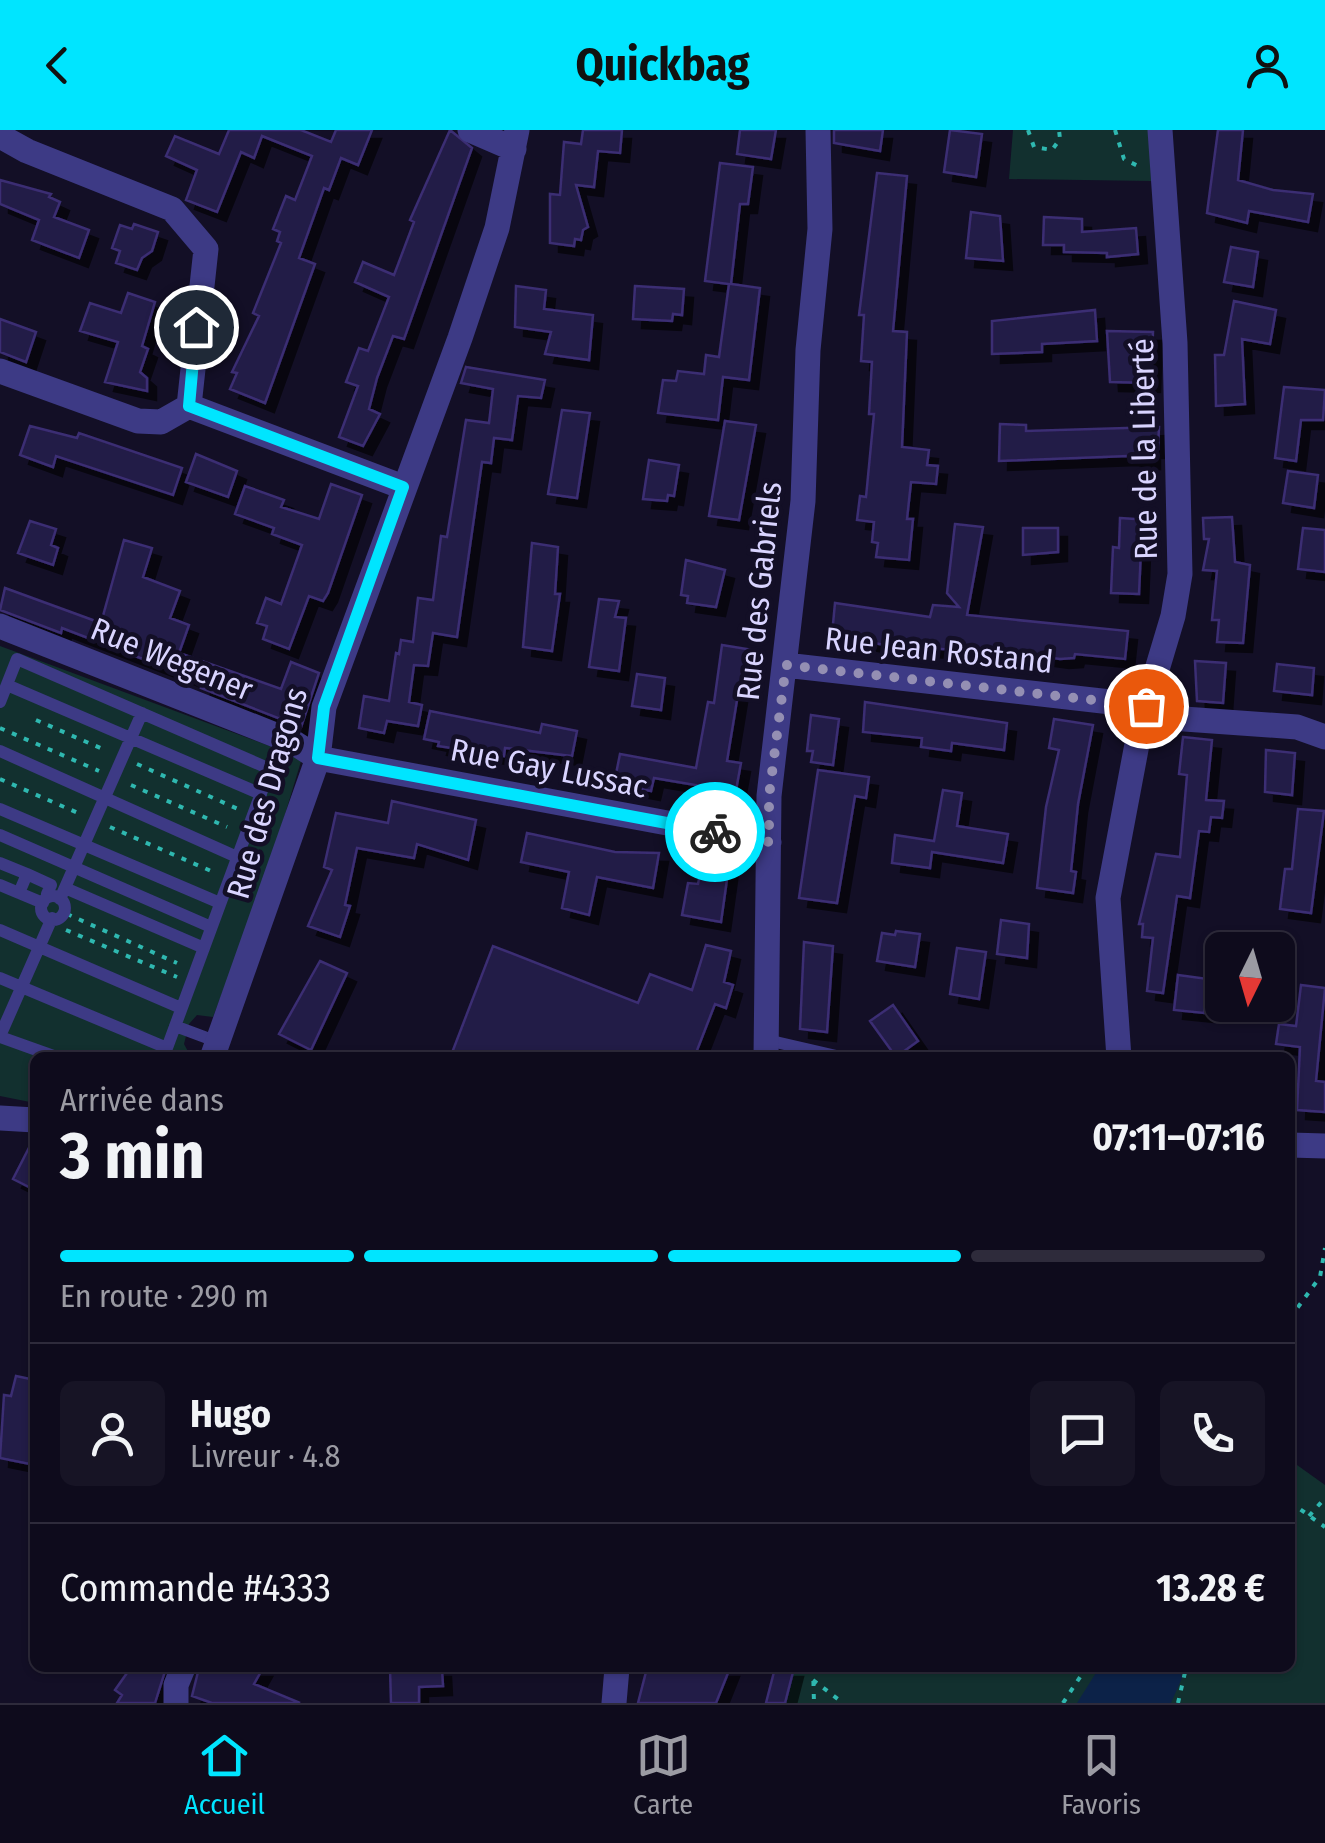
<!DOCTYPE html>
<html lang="fr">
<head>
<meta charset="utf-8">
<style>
	:root { --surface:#0e0b1c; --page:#171425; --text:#f1f3f6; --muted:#9b9ba3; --line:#2e2b3b; --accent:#00e5ff }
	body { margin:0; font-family:"Fira Sans Condensed",sans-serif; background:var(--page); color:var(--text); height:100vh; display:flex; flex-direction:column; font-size:38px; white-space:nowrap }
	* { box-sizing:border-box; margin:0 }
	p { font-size:32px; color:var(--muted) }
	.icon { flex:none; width:55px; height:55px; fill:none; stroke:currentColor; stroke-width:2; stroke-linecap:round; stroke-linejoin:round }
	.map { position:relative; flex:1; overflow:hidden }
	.side { position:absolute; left:30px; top:922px; width:1265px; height:620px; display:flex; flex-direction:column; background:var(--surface); border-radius:15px; box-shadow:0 2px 8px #0004,0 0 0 2px var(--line) }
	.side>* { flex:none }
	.needle { width:65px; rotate:185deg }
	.fabs { position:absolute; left:1205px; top:802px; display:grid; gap:20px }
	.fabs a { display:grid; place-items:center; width:90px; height:90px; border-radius:15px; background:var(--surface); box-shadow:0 2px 8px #0004,0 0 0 2px var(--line); font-size:50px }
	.pin { position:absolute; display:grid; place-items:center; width:85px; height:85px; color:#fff; margin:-42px; border:5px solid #fff; border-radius:50%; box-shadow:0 2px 10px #0007 }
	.courier { position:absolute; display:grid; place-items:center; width:100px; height:100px; margin:-50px; border:8px solid #00e5ff; border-radius:50%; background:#fff; color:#222; box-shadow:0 2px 12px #0007 }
	.summary em { font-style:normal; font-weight:700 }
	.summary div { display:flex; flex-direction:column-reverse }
	.summary { display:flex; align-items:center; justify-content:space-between; height:170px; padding:0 30px }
	h1 { font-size:65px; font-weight:700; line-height:75px }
	.bar { display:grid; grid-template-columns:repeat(4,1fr); gap:15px 10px; align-content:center; height:120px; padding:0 30px }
	.bar i { height:12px; border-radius:8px; background:var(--line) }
	.bar .active { background:var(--accent) }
	.bar p { grid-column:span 4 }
	.line { display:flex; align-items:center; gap:25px; padding:0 30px; border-top:2px solid var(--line) }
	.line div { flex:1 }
	.round { display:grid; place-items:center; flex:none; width:105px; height:105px; border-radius:15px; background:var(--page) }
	header { display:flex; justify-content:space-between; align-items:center; height:130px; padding:0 30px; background:var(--accent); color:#111; font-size:45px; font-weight:700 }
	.tab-bar { display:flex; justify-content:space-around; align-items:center; height:140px; border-top:2px solid var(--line); background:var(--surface); font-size:28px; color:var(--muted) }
	.tab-bar a { display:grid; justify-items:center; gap:5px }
	.tab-bar .active { color:var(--accent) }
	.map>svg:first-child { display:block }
	.green { fill:#12302f }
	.water { fill:#0c2248 }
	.building { fill:#241b47; stroke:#3b2d73; stroke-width:2.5; filter:url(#shadow) }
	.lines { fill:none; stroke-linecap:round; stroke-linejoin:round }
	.path { stroke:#2fb8b0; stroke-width:4; stroke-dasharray:5 8; stroke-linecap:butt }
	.service { stroke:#3d3a85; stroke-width:12 }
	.minor { stroke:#3d3a85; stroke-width:25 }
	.tertiary { stroke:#3d3a85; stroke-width:25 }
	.done { stroke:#948fb3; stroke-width:10; stroke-dasharray:0 18 }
	.route { stroke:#00e5ff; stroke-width:12 }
	.labels { text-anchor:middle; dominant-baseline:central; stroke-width:9; stroke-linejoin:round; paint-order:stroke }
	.street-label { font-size:32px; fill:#d9d4ff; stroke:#130f26 }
</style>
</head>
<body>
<header><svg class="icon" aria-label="back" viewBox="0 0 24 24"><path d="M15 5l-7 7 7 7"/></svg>Quickbag<svg class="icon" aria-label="person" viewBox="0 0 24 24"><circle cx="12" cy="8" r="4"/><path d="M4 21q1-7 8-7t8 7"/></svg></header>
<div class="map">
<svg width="1325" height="1573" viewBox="0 0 1325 1573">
	<defs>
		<filter id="shadow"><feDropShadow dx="9" dy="9" stdDeviation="0" flood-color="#0009"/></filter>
	</defs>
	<rect width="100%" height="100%" fill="#130f26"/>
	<path class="green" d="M1013 0H1150L1151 51 1009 49Z
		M0 516 302 628 264 754 213 887 197 885 189 894 184 914 191 927 35 928V973L0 966Z
		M1290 1330 1325 1355V1573H785L794 1538H1290Z"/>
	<path class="water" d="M1099 1538H1180L1182 1548 1171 1573H1077Z"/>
	<path class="building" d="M229 0H301L331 12 336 0H372L358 35 341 28 329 60 324 58 299 128 315 134 265 273 230 259 237 243 232 242 259 186 253 183 281 113 277 111 280 102 273 99 286 66 295 70 312 26 262 6 254 28 241 22 217 82 186 70 197 40 166 26 175 6 219 24Z
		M450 0 472 18 404 209 393 206 377 248 369 279 380 284 363 316 339 307 358 256 346 252 359 218 368 221 389 167 355 152 363 132 394 145 414 92 410 90Z
		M583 0H622L620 23 598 21 594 57 576 55 588 97 583 100 581 110 575 109 574 116 550 113V64L560 65 564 12 581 14Z
		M740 0H776L771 29 737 24Z
		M834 0H883L880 21 834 13Z
		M950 0 982 4 976 47 944 42Z
		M1218 0H1243L1238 50 1273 60 1313 64 1308 92 1249 81 1247 93 1207 83Z
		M720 33 753 37 748 74H740L731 154 760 158 749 250 723 247 718 290 658 283 663 250 676 251 678 241 704 244 706 225 719 227 729 154 705 151Z
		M877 43 907 46 893 201 907 202 902 317 929 320 927 335 938 336 936 354 911 352 907 389H913L909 430 876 427 878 413 872 412 874 392 857 390 860 366 866 367 874 284H869L872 232 861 231 864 185H859Z
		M0 50 51 64 49 67 60 72 54 87 89 100 79 128 32 110 39 90 0 74Z
		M971 82 1000 86 1003 131 966 128Z
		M1044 87 1082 89V102L1136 98 1138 124 1107 127V123L1064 122V115H1043Z
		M134 94 158 102 152 121 142 128 137 140 116 133 120 121 112 118 120 95 132 99Z
		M1231 117 1258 122 1253 157 1224 152Z
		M516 156 546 160 544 179 593 185 589 230 545 224 551 202 515 197Z
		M635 156 684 159 682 185 673 184 672 191 633 189Z
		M128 163 155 172 142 216 148 219 140 242 147 248V261L105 252 118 212 80 201 90 173 121 183Z
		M1234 171 1276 180 1270 214 1242 209 1245 274 1216 276 1215 225H1224Z
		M1095 180 1097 211 1042 214V222L992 224V191Z
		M0 189 36 202 26 232 0 222Z
		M1107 201 1153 202 1151 253 1110 252Z
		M466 237 545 250 541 268 518 266 512 310 494 308 491 333 482 332 457 507 433 503 428 536 414 535 409 572 422 575 418 596 387 591 384 603 359 598 364 566 389 571 396 523 399 524 401 510 413 512 418 468 433 470 441 406 447 407 466 290 489 293 493 259 461 253Z
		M1284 257 1325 260 1323 290H1301L1296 331 1275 328Z
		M562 280 590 283 577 368 548 364Z
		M725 291 756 295 739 390 709 386Z
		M1000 294 1026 295V301L1159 297 1158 319H1151V330L1128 326 999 331Z
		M30 296 77 308 79 303 182 338 173 365 56 326 53 337 20 325Z
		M196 324 237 341 228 367 186 352Z
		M649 330 679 335 674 366 668 365 667 371 643 369Z
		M1288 341 1318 345 1314 378 1283 373Z
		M331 354 362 365 328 463 323 471 309 466 289 519 263 509 267 496 257 493 266 468 281 474 302 415 272 404 274 398 235 384 245 356 284 370 281 377 319 389Z
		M1232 387 1235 432 1250 435 1243 513 1217 512 1219 490H1212L1217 441 1203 440 1209 409H1204L1203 388Z
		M1120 388 1150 390 1148 419H1141L1139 464 1111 463 1113 417 1119 418Z
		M30 391 56 399 51 415 58 418 53 435 18 423Z
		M955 394 983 397 967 485 1128 501 1125 529 1075 524 1074 528 1060 529 960 515 959 520 890 516 832 505 835 473 930 487 933 475 959 477 947 463Z
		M1023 398H1058V422L1023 425Z
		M1303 398 1325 400V442L1298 439Z
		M124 410 152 418 143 447 180 461 170 488 189 495 179 523 281 559 291 532 319 543 301 597 201 558 203 552 62 498 61 503 0 480 5 458 101 493Z
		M532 413 558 417 555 464H560L552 521 523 517Z
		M686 430 725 440 716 477 687 473 688 466 681 465Z
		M599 469 619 471 615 487 626 488 619 541 589 537Z
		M722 515 753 520 748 559 739 558 727 631 741 633 734 671 705 666 707 657 654 648 651 661 614 654 620 624 696 638 708 572 714 573Z
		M1195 531 1226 533 1223 573 1197 571Z
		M1277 534 1314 538 1312 565 1274 561Z
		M637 544 665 548 661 580 632 576Z
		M865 572 1007 593 1004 620 952 613 951 621 921 617 922 608 863 602Z
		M430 581 540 603 542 594 577 601 572 626 505 618 504 626 438 616 439 612 424 609Z
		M811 585 839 589 833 635 811 632 813 621H807Z
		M1054 589 1093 595 1078 674 1071 741 1076 742 1073 763 1037 758 1046 677 1059 620 1049 618Z
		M1183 607 1212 610 1206 670 1224 671 1222 688 1211 687 1209 702 1199 701 1190 768 1177 766 1163 863 1147 861 1153 808 1142 807 1143 794H1139L1156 724 1180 727 1187 645 1179 644Z
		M1266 620 1295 623 1292 665 1265 662Z
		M818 640 869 647 866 668 855 666 837 773 799 768Z
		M943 660 962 663 957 696 1008 704 1003 733 932 722 930 738 892 733 895 705 934 711Z
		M392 671 476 690 468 730 417 714 414 728 357 718 345 775 350 776 340 807 308 796 332 740 324 737 336 683 388 693Z
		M1298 679 1324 681 1311 783 1280 779 1285 739H1292Z
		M527 703 615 722 659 723 653 758 597 747 589 785 562 778 569 742 521 732Z
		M703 730 729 735 721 792 682 785 688 753 698 754Z
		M1001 790 1029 794 1027 828 997 824Z
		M896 801 920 804 915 837 877 831 882 803 895 805Z
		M804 812 833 816 827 902 800 899Z
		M706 815 731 821 724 852 733 855 726 878 715 874 694 928H450L493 816 638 873 650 844 692 860Z
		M957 818 986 822 979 869 950 864Z
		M320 831 347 843 311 920 279 904Z
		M1178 845 1208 849 1204 883 1174 880Z
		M1301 855 1325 858 1316 951 1325 952V982L1297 980 1300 917 1276 914 1279 894 1296 896Z
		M893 875 918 911 896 927 870 891Z
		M35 1006V1060L13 1049Z
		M16 1246 35 1250V1335L0 1328 4 1265 11 1266Z
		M120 1538H166L155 1573H117L122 1565 115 1560 127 1543Z
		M199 1538H263L254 1554 300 1573H212L192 1566Z
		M390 1538H442L443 1556 419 1557V1573H391Z
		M647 1538H730L716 1573H638Z
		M775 1538H794L785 1573H766Z"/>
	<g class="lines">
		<path class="path" d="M1028 0 1034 17 1052 20 1060 9 1059 0
			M1115 0 1124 29 1138 36
			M36 590 105 620
			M0 598 99 641
			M137 634 238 679
			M0 649 78 683
			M131 655 227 697
			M110 697 211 741
			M67 784 177 833
			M66 800 177 847
			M1290 1188 1320 1147 1325 1118
			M1290 1372 1325 1397
			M1309 1386 1325 1368
			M813 1538 814 1573
			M813 1550 843 1573
			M1063 1573 1086 1538
			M1178 1573 1186 1538"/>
		<path class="service" d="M7 555 261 664
			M0 572 17 529 270 639 167 918 0 848
			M0 621 237 727
			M0 679 220 773
			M0 705 211 797
			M0 733 27 744
			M0 755 19 763
			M65 758 204 818
			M41 778a12 12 0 1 1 24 0a12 12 0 1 1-24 0Z
			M60 769 142 583
			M43 773 19 763 27 744 51 755 47 764
			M0 800 181 878
			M175 896 218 912
			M0 906 52 788
			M0 907 59 928
			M767 910 845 928"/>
		<path class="minor" d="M470 0 514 19
			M0 6 27 21 172 79 206 119 189 276 403 357
			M0 241 138 291 161 292 189 276
			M0 496 293 612 318 628 769 712
			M785 535 1146 576
			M1142 586 1297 597 1325 607
			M212 928 318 628 324 577 460 208 497 98 517 0
			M766 928 769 666 803 371 808 220 820 99 818 0
			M1119 928 1108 768 1141 593 1173 486 1180 444 1175 213 1160 0
			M176 1573V1555L183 1538
			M614 1573 617 1538"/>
		<path class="tertiary" d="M0 988 35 990
			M1290 1015 1325 1016"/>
	</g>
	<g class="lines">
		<path class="done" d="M715 702 769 712V666L786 535 1146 576"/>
		<path class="route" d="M196 197 189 276 403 357 324 577 318 628 715 702"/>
	</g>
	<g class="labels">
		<g class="street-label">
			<text transform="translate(1144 319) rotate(-91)">Rue de la Liberté</text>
			<text transform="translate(759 461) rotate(-84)">Rue des Gabriels</text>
			<text transform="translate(939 520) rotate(6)">Rue Jean Rostand</text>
			<text transform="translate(172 529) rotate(22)">Rue Wegener</text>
			<text transform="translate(549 638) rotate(11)">Rue Gay Lussac</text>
			<text transform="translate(267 663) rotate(-74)">Rue des Dragons</text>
		</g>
	</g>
</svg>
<div class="fabs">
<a><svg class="needle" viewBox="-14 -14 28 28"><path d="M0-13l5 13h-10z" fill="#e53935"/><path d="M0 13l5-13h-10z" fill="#9b9ba3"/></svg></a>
</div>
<div class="pin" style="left:1146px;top:576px;background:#ea580c"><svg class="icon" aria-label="bag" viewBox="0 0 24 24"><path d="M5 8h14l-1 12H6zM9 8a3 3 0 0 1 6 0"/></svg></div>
<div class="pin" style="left:196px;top:197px;background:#1f2937"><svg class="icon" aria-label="home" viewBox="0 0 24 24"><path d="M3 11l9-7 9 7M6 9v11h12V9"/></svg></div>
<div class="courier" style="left:715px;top:702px"><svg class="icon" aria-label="bike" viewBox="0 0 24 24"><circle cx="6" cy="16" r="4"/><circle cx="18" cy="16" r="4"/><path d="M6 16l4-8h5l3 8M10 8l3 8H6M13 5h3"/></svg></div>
<section class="side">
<div class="summary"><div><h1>3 min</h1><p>Arrivée dans</p></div><em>07:11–07:16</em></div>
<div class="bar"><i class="active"></i><i class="active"></i><i class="active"></i><i></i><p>En route · 290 m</p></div>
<div class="line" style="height:180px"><a class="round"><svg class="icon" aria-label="person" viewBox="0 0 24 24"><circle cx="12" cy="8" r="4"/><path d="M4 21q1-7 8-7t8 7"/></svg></a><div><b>Hugo</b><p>Livreur · 4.8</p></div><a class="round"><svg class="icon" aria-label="chat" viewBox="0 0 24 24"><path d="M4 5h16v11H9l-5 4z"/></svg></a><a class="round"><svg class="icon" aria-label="phone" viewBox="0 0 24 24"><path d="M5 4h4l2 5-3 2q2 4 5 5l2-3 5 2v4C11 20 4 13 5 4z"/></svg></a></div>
<div class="line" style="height:130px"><div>Commande #4333</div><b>13.28 €</b></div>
</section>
</div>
<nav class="tab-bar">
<a class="active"><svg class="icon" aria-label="home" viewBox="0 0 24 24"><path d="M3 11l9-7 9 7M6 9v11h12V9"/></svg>Accueil</a>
<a><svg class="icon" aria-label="map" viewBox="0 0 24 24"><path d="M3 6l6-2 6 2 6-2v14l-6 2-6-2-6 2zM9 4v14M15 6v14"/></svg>Carte</a>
<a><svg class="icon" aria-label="saved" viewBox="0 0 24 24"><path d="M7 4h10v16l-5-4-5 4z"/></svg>Favoris</a>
</nav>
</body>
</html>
